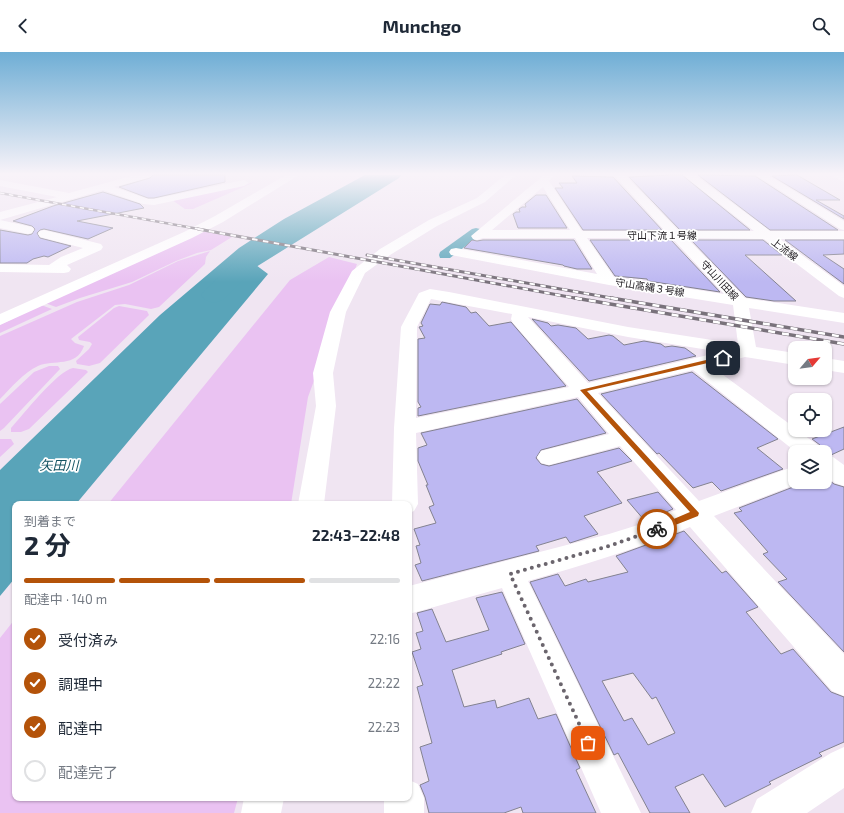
<!DOCTYPE html>
<html lang="ja">
<head>
<meta charset="utf-8">
<style>
	:root { --surface:#fff; --page:#f6f6f7; --text:#1f2937; --muted:#747a83; --line:#e0e1e3; --accent:#b45309 }
	body { margin:0; font-family:"Exo 2","Noto Sans JP",sans-serif; background:var(--page); color:var(--text); height:100vh; display:flex; flex-direction:column; font-size:15px; white-space:nowrap }
	* { box-sizing:border-box; margin:0 }
	p { font-size:13px; color:var(--muted) }
	.icon { flex:none; width:22px; height:22px; fill:none; stroke:currentColor; stroke-width:2; stroke-linecap:round; stroke-linejoin:round }
	.map { position:relative; flex:1; overflow:hidden }
	.side { position:absolute; left:12px; top:449px; width:400px; height:300px; display:flex; flex-direction:column; background:var(--surface); border-radius:8px; box-shadow:0 1px 3px #0004 }
	.side>* { flex:none }
	.needle { width:26px; rotate:61deg }
	.controls { position:absolute; left:788px; top:289px; display:grid; gap:8px }
	.controls a { display:grid; place-items:center; width:44px; height:44px; border-radius:8px; background:var(--surface); box-shadow:0 1px 3px #0004; font-size:20px }
	.pin { position:absolute; display:grid; place-items:center; width:34px; height:34px; color:#fff; margin:-17px; border-radius:8px; box-shadow:0 2px 6px #0006 }
	.courier { position:absolute; display:grid; place-items:center; width:40px; height:40px; margin:-20px; border:3px solid #b45309; border-radius:50%; background:#fff; color:#222; box-shadow:0 1px 5px #0007 }
	.summary em { font-style:normal; font-weight:700 }
	.summary div { display:flex; flex-direction:column-reverse }
	.summary { display:flex; align-items:center; justify-content:space-between; height:68px; padding:0 12px }
	h1 { font-size:26px; font-weight:700; line-height:30px }
	.bar { display:grid; grid-template-columns:repeat(4,1fr); gap:6px 4px; align-content:center; height:48px; padding:0 12px }
	.bar i { height:5px; border-radius:3px; background:var(--line) }
	.bar .selected { background:var(--accent) }
	.bar p { grid-column:span 4 }
	ol { padding:0 12px; list-style:none }
	li { display:flex; align-items:center; gap:12px; height:44px }
	li p { margin-inline-start:auto }
	li .icon { padding:4px; border-radius:50%; background:var(--accent); color:#fff; stroke-width:4 }
	li:last-child { color:var(--muted) }
	li i { width:22px; height:22px; border:2px solid var(--line); border-radius:50% }
	header { display:flex; justify-content:space-between; align-items:center; height:52px; padding:0 12px; background:var(--surface); font-size:18px; font-weight:700 }
	.map>svg:first-child { display:block }
	.green { fill:#eac2f2 }
	.water { fill:#59a4b9 }
	.lines { fill:none; stroke-linecap:round; stroke-linejoin:round }
	.canal { fill:#59a4b9; fill-rule:evenodd }
	.river { fill:#59a4b9; fill-rule:evenodd }
	.building { fill:#bdb8f2; stroke:#838290; fill-rule:evenodd }
	.minor { fill:#fff; fill-rule:evenodd }
	.rail-far2-casing { stroke:#79727b; stroke-width:2.5 }
	.rail-far1-casing { stroke:#79727b; stroke-width:3 }
	.rail-casing { stroke:#79727b; stroke-width:3.5 }
	.rail-far2 { stroke:#fff; stroke-width:1.5; stroke-dasharray:4.5; stroke-linecap:butt }
	.rail-far1 { stroke:#fff; stroke-width:2; stroke-dasharray:5.5; stroke-linecap:butt }
	.rail { stroke:#fff; stroke-width:2.5; stroke-dasharray:7; stroke-linecap:butt }
	.route { fill:#b45309 }
	.done { stroke:#6b656d; stroke-width:4; stroke-dasharray:0 7.2 }
	.labels { text-anchor:middle; dominant-baseline:central; stroke-width:3.5; stroke-linejoin:round; paint-order:stroke }
	.far-street-label { font-size:10px; fill:#242025; stroke:#fff }
	.water-label { font-size:13px; font-style:italic; fill:#135362; stroke:#fff }
</style>
</head>
<body>
<header><svg class="icon" aria-label="back" viewBox="0 0 24 24"><path d="M15 5l-7 7 7 7"/></svg>Munchgo<svg class="icon" aria-label="search" viewBox="0 0 24 24"><circle cx="10" cy="10" r="6"/><path d="M15 15l6 6"/></svg></header>
<div class="map">
<svg width="844" height="761" viewBox="0 0 844 761">
	<rect width="100%" height="100%" fill="#f0e5f2"/>
	<path class="green" d="M255 130 193 157H185L172 148Z
		M201 179 232 185 211 198 197 201 176 209 132 230 80 246 56 255 45 251Z
		M210 199 206 205 205 212 159 255 151 257 125 252 115 253 71 287 75 291 84 294C76 316 54 307 38 314 24 320 11 336 0 347V284L77 250 129 233 178 209Z
		M329 205 357 212 308 345 291 452H108L290 228Z
		M41 253 52 257 0 281V273Z
		M119 254 147 259 149 263 100 311 89 314 77 312 76 309 89 297 92 292 90 290 79 288 78 285 114 256Z
		M49 314H58L60 317 4 376 0 379V352L34 320Z
		M73 316 86 318 88 320 29 377 21 380H11V376C23 363 57 319 73 316Z
		M0 387H11L14 392 0 405Z
		M15 567V746H238L234 761H0V586Z"/>
	<path class="water" d="M365 123H395L303 170 248 207 268 222 76 452H15V526L0 544V418L160 263 239 196 284 167Z"/>
	<g class="lines">
		<path class="canal" d="M476 176 480 177 482 180 480 183 450 206H440L439 203 440 200 472 177Z"/>
		<path class="river" d="M381 123H401L399 126 256 215 223 248 214 251 205 248 201 243 205 238 240 205Z"/>
	</g>
	<path class="building" d="M153 123H225V130L154 146H148L119 135 150 126Z
		M673 123H682L750 178H680L629 125Z
		M698 123 755 124 838 178H770Z
		M797 123 840 148H816L844 164V167L772 124Z
		M572 124 613 125 662 178H583L555 136H563L559 131H577Z
		M103 140 140 152 144 156 77 169 113 176 88 187 44 177 40 178 37 181 40 186 71 194 48 205 44 204 33 207 27 211H0V178L28 183 32 182 35 177 32 174 13 169 53 154Z
		M536 143H546L567 176H518L513 162 516 160H520L519 157 522 155H526L525 152Z
		M472 188 477 189 483 188H574L592 217H577L564 214 563 213 464 196Z
		M590 188H671L720 240 648 229 647 227 615 224Z
		M691 188H763L782 203H745L796 249H774L746 245Z
		M785 188H844V202L823 203 844 217V232Z
		M442 250 466 255 471 261 476 260 489 274 511 270 566 334 418 364V356L421 355 418 350V287L425 286 419 275 423 274 421 271 430 252 440 253Z
		M532 267 548 271 551 274 558 273 576 276 588 287 609 283 613 284 624 293 644 289 661 292 665 295 672 294 685 296 696 304 589 329Z
		M692 320 778 387 757 396 783 417 721 439 712 430 693 436 659 401 657 402 601 342Z
		M577 347 606 381 541 398 536 406 541 412 549 414 619 396 632 409 597 420 622 451 584 464 598 482 570 491 566 485 536 494 539 499 422 529 415 513 421 511 416 494 420 493 414 477 436 471 429 455 434 453 426 433H428L418 409V396L427 393 421 381Z
		M844 375V397L831 403 823 400 820 393 812 387Z
		M825 425 834 432 844 435V600L778 530 787 527 763 502 768 500 734 461 742 459 739 456 801 432 805 435 825 430Z
		M658 440 673 457 645 469 627 448Z
		M684 479 722 521 726 519 758 555 746 560 781 602 793 597 831 640 844 645V690L819 701 822 704 769 730 771 732 725 755 703 722 675 735 690 761H650L618 701 614 703 530 530 558 522 565 534 586 527 588 530 628 520 616 504ZM633 621 652 647 656 645 675 681 648 693 632 666 624 669 602 629Z
		M502 540 525 592 501 600 502 602 452 618 464 655 495 648 497 656 529 646 538 667 556 662 580 716 576 718 596 761H523L521 755 504 761H429L425 745 420 733 429 729 420 695 432 691 417 635 423 633 412 600 421 597 416 581 423 579 417 561 432 557 446 590 489 578 476 546Z"/>
	<g class="lines">
		<path class="minor" d="M135 123H152L150 125 114 135 148 147H154L244 128 249 131 244 134 154 153 143 152 103 138 0 168V160L57 145 0 134V128L69 141Z
			M286 123H299L223 170 192 186 0 273V262L184 180 215 164Z
			M505 123H516L485 150 437 174 390 203 365 221 346 260 333 321 336 354 324 452H298L316 354 313 321 330 260 352 219 380 197 429 168 477 146Z
			M544 123H554L549 129 582 179H665L614 123H625L679 179H754L683 123H695L770 179H844V187H780L844 234V246L839 244 764 187 687 186 745 246 844 261V271L749 256 756 295 795 301V313L745 305 711 314 795 376V378H797L819 394 822 400H796L693 318 598 341 699 449 795 414V430H802L714 464 844 602V644L832 639 690 475C637 497 583 513 528 529L641 761H601L502 536 409 562V534L609 482 638 473 676 458 620 394 549 413 541 411 537 405 541 399 609 382 578 345 416 381 418 452 414 459 409 461V452H392L394 376 401 275 419 241 430 237 449 240 628 275 738 292 733 253 609 233 451 203 449 200 451 197 456 196 597 222 575 186H483L477 188 473 187 471 184ZM543 135 570 178H492ZM587 186H672L724 242 614 225ZM431 247 512 262 511 267 513 271 569 335 416 366 417 275ZM528 265 628 285 721 300 588 331Z
			M756 123H768L844 169V178L840 177Z
			M831 123H844V130Z
			M0 168 32 175 34 178 32 181 28 182 0 176Z
			M44 178 101 192 103 195 101 198 67 213 71 217 69 220 64 221 0 220V212L49 213 61 205 83 196 40 185 38 182 40 179Z
			M825 306 844 309V321L825 318Z
			M825 402 833 405 844 413V434L835 431 825 423Z
			M844 695V736L807 761H751L757 747 831 701Z
			M409 728 418 732 424 746V761H384V746H409Z
			M244 746H284L281 761H241Z"/>
		<g class="rail-far2-casing">
			<path id="rail-far2" d="M0 141 204 178"/>
		</g>
		<g class="rail-far1-casing">
			<path id="rail-far1" d="M198 177 580 247
				M367 203 617 247"/>
		</g>
		<g class="rail-casing">
			<path id="rail" d="M575 246 844 292
				M611 246 844 285"/>
		</g>
		<use href="#rail-far2" class="rail-far2"/>
		<use href="#rail-far1" class="rail-far1"/>
		<use href="#rail" class="rail"/>
	</g>
	<linearGradient id="sky" x2="0" y2="1"><stop stop-color="#6faed5"/><stop offset="0.53" stop-color="#f8f3f9"/><stop offset="1" stop-color="#f8f3f9" stop-opacity="0"/></linearGradient>
	<rect width="844" height="230" fill="url(#sky)"/>
	<path class="route" d="M723 304 725 305V307L587 339 699 461 698 464 660 479H655V475L690 460 580 338Z"/>
	<g class="lines">
		<path class="done" d="M588 691 510 522 609 494 657 477"/>
	</g>
	<g class="labels">
		<g class="far-street-label">
			<text x="662" y="183">守山下流１号線</text>
			<text transform="translate(785 197) rotate(37)">上流線</text>
			<text transform="translate(720 228) rotate(47)">守山川田線</text>
			<text transform="translate(650 235) rotate(9)">守山高縄３号線</text>
		</g>
		<g class="water-label">
			<text x="59" y="413">矢田川</text>
		</g>
	</g>
</svg>
<div class="controls">
<a><svg class="needle" viewBox="-14 -14 28 28"><path d="M0-13l5 13h-10z" fill="#e53935"/><path d="M0 13l5-13h-10z" fill="#747a83"/></svg></a>
<a><svg class="icon" aria-label="locate" viewBox="0 0 24 24"><circle cx="12" cy="12" r="6"/><path d="M12 2v4M12 18v4M2 12h4M18 12h4"/></svg></a>
<a><svg class="icon" aria-label="layers" viewBox="0 0 24 24"><path d="M12 4l9 5-9 5-9-5zM3 14l9 5 9-5"/></svg></a>
</div>
<div class="pin" style="left:588px;top:691px;background:#ea580c"><svg class="icon" aria-label="bag" viewBox="0 0 24 24"><path d="M5 8h14l-1 12H6zM9 8a3 3 0 0 1 6 0"/></svg></div>
<div class="pin" style="left:723px;top:306px;background:#1f2937"><svg class="icon" aria-label="home" viewBox="0 0 24 24"><path d="M3 11l9-7 9 7M6 9v11h12V9"/></svg></div>
<div class="courier" style="left:657px;top:477px"><svg class="icon" aria-label="bike" viewBox="0 0 24 24"><circle cx="6" cy="16" r="4"/><circle cx="18" cy="16" r="4"/><path d="M6 16l4-8h5l3 8M10 8l3 8H6M13 5h3"/></svg></div>
<section class="side">
<div class="summary"><div><h1>2 分</h1><p>到着まで</p></div><em>22:43–22:48</em></div>
<div class="bar"><i class="selected"></i><i class="selected"></i><i class="selected"></i><i></i><p>配達中 · 140 m</p></div>
<ol>
<li><svg class="icon" aria-label="check" viewBox="0 0 24 24"><path d="M5 12l5 5 9-10"/></svg>受付済み<p>22:16</p></li>
<li><svg class="icon" aria-label="check" viewBox="0 0 24 24"><path d="M5 12l5 5 9-10"/></svg>調理中<p>22:22</p></li>
<li><svg class="icon" aria-label="check" viewBox="0 0 24 24"><path d="M5 12l5 5 9-10"/></svg>配達中<p>22:23</p></li>
<li><i></i>配達完了</li>
</ol>
</section>
</div>
</body>
</html>
